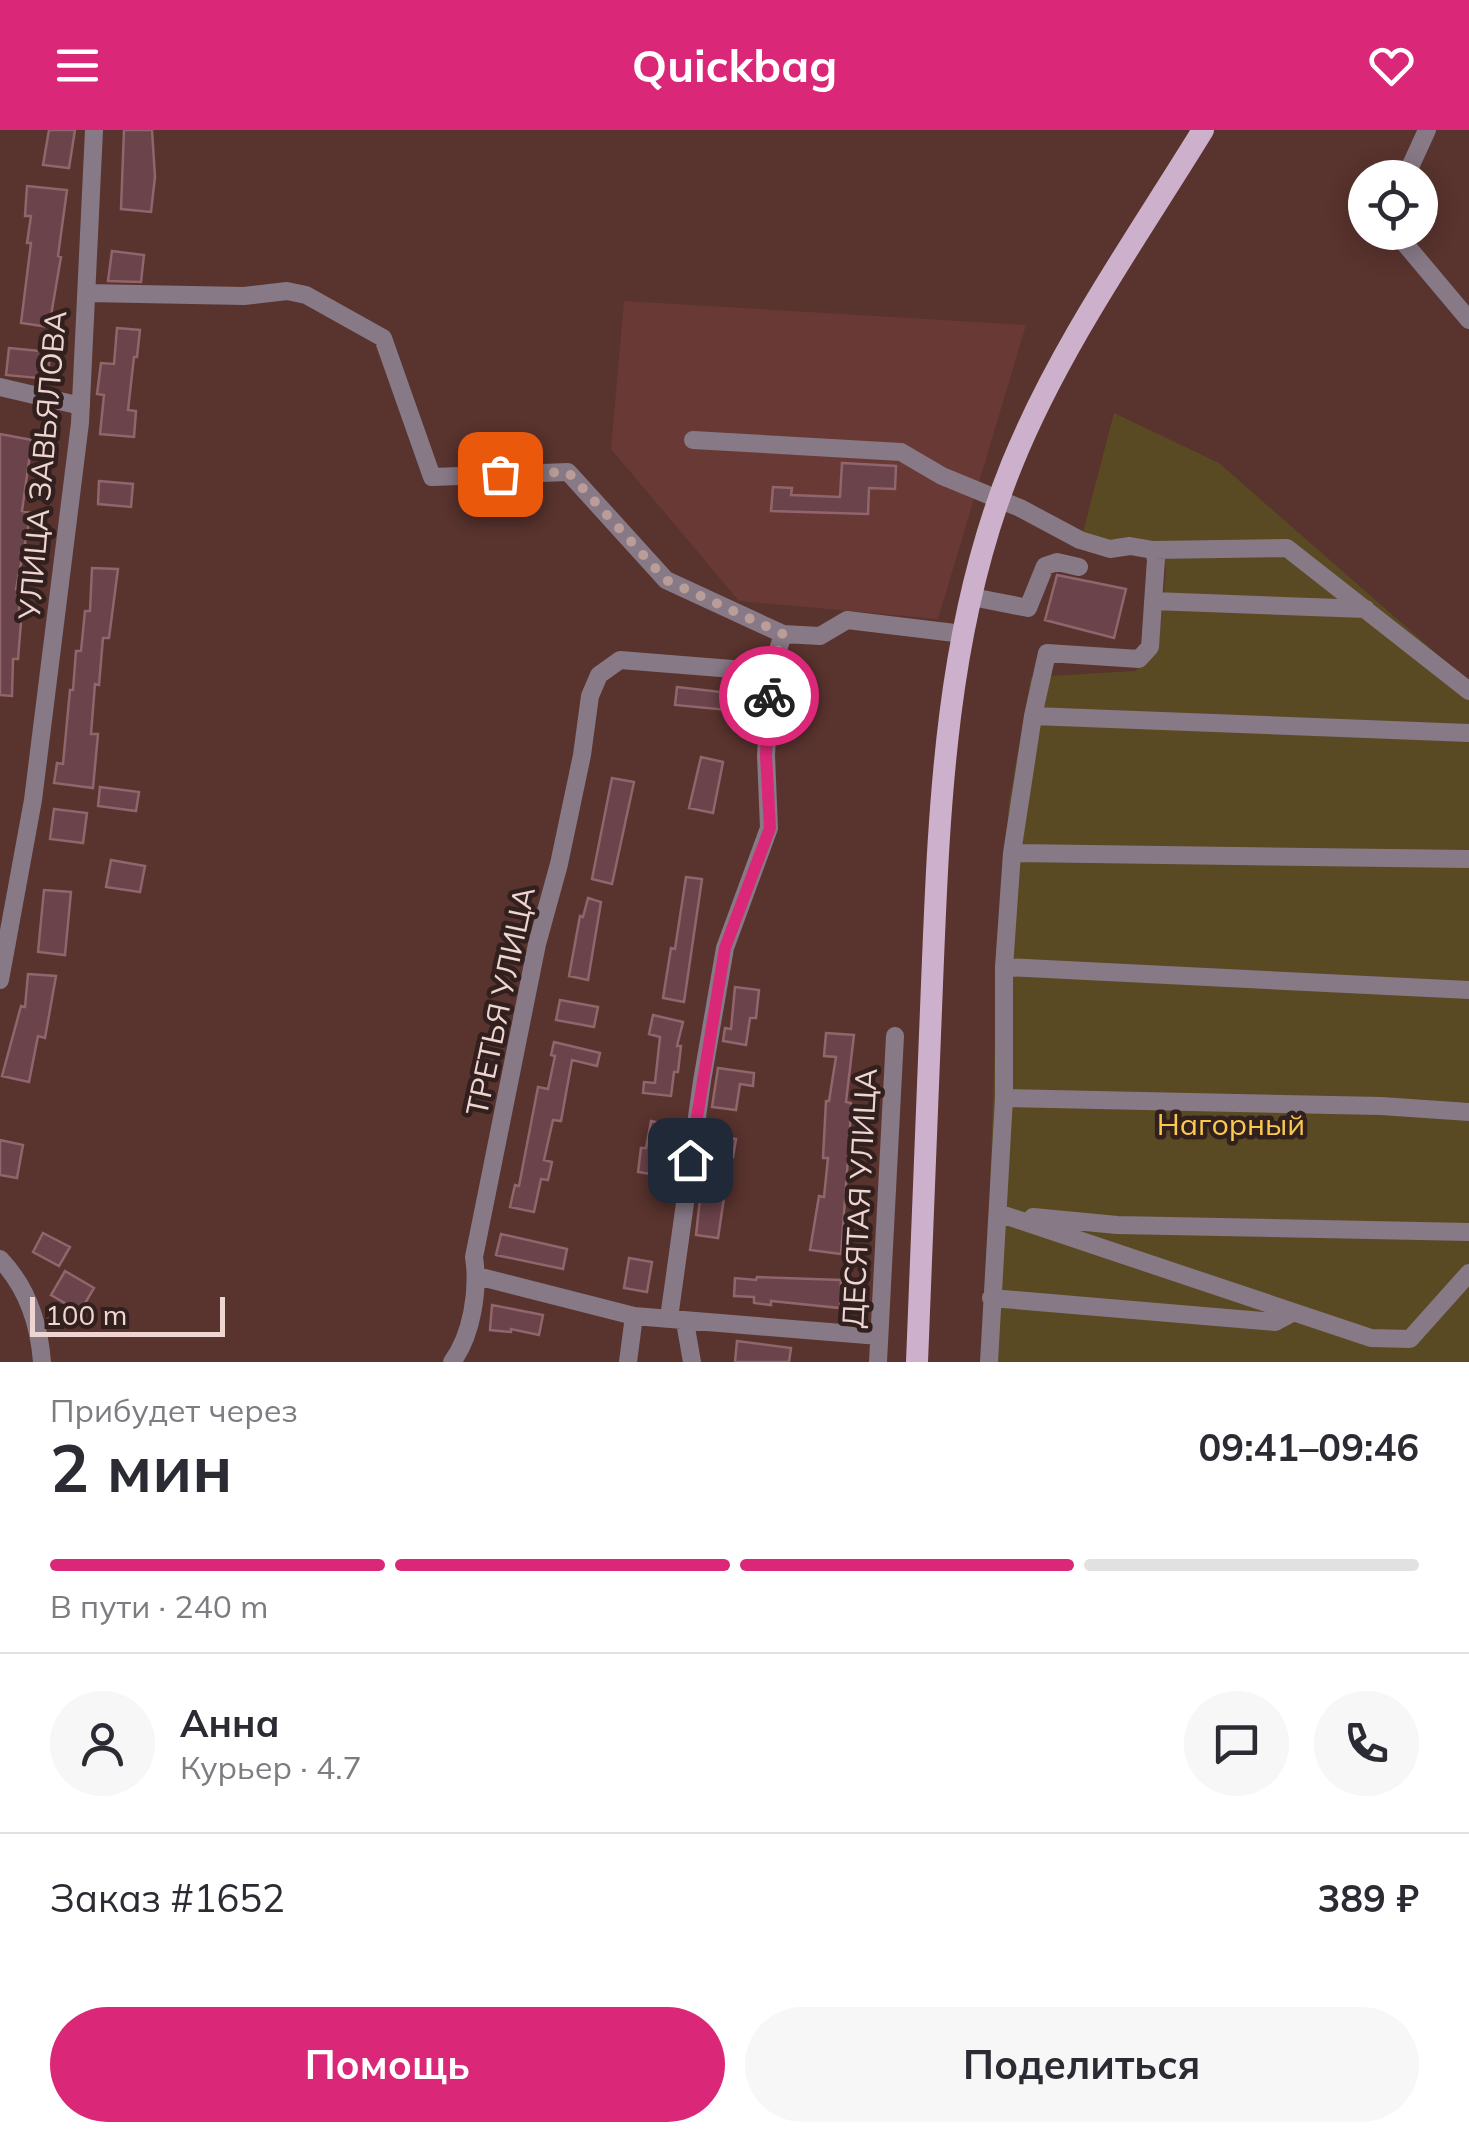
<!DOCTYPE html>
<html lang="ru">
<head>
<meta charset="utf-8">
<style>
	:root { --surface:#fff; --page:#f7f7f7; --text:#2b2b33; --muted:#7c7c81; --line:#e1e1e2; --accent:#db2777 }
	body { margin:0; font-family:Mulish,sans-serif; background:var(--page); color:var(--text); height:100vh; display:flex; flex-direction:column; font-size:38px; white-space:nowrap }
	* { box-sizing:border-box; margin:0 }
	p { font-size:32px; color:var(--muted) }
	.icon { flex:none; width:55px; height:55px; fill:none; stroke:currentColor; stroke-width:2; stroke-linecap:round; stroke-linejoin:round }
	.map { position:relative; height:1232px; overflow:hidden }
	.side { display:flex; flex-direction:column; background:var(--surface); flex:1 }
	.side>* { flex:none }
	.tools { position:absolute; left:1348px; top:30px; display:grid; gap:20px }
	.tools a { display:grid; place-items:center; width:90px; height:90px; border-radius:50%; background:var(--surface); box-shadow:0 5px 25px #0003; font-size:50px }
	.scale { position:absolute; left:30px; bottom:25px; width:195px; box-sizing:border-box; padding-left:10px; border:5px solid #eed5d1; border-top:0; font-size:28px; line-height:35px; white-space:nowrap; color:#eed5d1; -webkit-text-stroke:8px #32201e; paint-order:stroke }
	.pin { position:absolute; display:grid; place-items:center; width:85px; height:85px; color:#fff; margin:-42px; border-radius:20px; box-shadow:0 5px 15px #0006 }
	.courier { position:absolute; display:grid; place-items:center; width:100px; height:100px; margin:-50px; border:8px solid #db2777; border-radius:50%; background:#fff; color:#222; box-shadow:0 2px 12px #0007 }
	.headline em { font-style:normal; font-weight:700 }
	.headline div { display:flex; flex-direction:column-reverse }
	.headline { display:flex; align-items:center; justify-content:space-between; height:170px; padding:0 50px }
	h1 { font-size:65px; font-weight:700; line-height:75px }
	.bar { display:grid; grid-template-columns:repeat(4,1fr); gap:15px 10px; align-content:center; height:120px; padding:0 50px }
	.bar i { height:12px; border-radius:8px; background:var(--line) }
	.bar .active { background:var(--accent) }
	.bar p { grid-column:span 4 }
	.line { display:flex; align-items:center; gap:25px; padding:0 50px; border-top:2px solid var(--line) }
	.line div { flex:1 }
	.round { display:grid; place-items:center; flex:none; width:105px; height:105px; border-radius:52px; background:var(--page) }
	.action { display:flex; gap:20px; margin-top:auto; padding:20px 50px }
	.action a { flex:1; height:115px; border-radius:60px; background:var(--accent); color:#fff; font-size:40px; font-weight:700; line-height:115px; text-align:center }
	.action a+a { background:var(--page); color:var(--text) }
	header { display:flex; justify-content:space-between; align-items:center; height:130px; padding:0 50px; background:var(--accent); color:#fff; font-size:45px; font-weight:700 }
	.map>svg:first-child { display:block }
	.built { fill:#693a35 }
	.green { fill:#594a23 }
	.building { fill:#6b434a; stroke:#90656c; stroke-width:2.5 }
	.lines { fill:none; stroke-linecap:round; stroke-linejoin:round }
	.minor { stroke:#877986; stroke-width:18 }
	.major { stroke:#cdb1cc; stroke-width:22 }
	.done { stroke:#ba9c98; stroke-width:10; stroke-dasharray:0 18 }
	.route { stroke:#db2777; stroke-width:12 }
	.labels { text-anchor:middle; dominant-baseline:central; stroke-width:9; stroke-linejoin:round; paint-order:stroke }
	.street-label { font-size:30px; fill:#eed5d1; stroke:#32201e }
	.park-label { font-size:30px; fill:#f9ca4e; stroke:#32201e }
</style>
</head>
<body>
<header><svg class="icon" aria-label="menu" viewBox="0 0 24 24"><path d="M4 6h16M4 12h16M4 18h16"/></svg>Quickbag<svg class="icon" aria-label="heart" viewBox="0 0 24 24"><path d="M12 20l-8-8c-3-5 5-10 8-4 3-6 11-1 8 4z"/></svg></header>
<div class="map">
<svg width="1469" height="1232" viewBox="0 0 1469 1232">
	<rect width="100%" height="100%" fill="#59332e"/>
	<path class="built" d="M624 171 1026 195 938 489 739 471 611 319Z"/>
	<path class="green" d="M1114 283 1219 333 1469 552V1232H984L997 850 1009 672 1031 547 1135 541 1158 520 1166 440 1162 415 1082 406Z"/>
	<path class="building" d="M49 0H75L69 38 43 35Z
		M124 0H152L155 47 151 82 121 79Z
		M27 56 67 60 58 126 61 127 49 197 21 193 31 113H27L31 86H25Z
		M112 121 144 125 141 152 108 151Z
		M117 198 140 200 137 227H134L128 280 136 281 134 307 100 304 104 265 97 264 101 233 114 234Z
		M9 218 50 222 48 249 6 245Z
		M0 304 32 310 22 381 31 383 16 459H21L18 492H21L18 529H13L12 566 0 565Z
		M842 333 896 336 895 359 869 358 868 384 771 381 773 357 792 358 791 365 840 367Z
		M99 351 133 354 131 377 98 374Z
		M92 438 118 439 109 508H103L99 555 95 554 91 604H98L93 658 54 653 57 633 63 634 70 560H73L76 521H81L85 481H90Z
		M1057 445 1126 459 1114 508 1045 490Z
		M677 557 730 563 727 580 675 575Z
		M701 627 723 632 713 683 689 678Z
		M612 648 634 652 612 754 592 749Z
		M100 657 139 662 136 681 98 676Z
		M54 679 87 683 83 713 50 709Z
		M111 730 145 736 140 762 106 757Z
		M686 747 702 749 684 872 663 868 671 818 675 819Z
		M44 760 71 762 65 825 38 822Z
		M588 768 601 772 588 850 569 846 580 786 583 787Z
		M28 844 56 846 45 908 38 906 29 952 2 946 21 876 25 877Z
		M735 857 759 860 756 888H750L746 915 723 911 725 898 731 899Z
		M560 870 598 877 594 897 556 890Z
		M653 885 683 892 677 916H681L678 942H674L671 966 643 963 644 952 655 953 660 907 649 904Z
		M826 903 854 905 846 972 851 973 850 1000 841 1124 810 1120 819 1066 824 1067 828 1028H823L826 971H829L836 927 824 926Z
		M554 912 600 923 597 936 572 930 561 991 553 990 544 1030 552 1032 548 1050 541 1049 534 1082 510 1077 515 1055 519 1056 538 957 548 959 555 926 551 925Z
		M718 938 754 943 753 956 740 954 736 980 712 977Z
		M651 991 668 995 658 1045 638 1042 641 1018H646Z
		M707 1005 736 1009 733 1027 725 1025 720 1060 725 1061 718 1108 696 1105Z
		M0 1010 23 1015 17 1048 0 1045Z
		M43 1103 70 1117 59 1136 33 1122Z
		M501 1104 567 1119 563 1139 496 1125Z
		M629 1128 652 1132 647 1162 624 1158Z
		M65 1141 94 1158 80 1182 51 1165Z
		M757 1147 841 1150 840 1178 771 1171V1175L754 1173V1167L734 1166 735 1148 756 1150Z
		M492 1175 543 1185 539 1205 511 1199V1202L490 1200Z
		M737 1211 791 1218 789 1232H735Z"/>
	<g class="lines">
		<path class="minor" d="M1405 48 1427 0
			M1401 102V109L1469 190
			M86 163 244 166 287 161 306 165 383 208 432 347 568 342 666 450 783 504
			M0 257 81 276
			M693 310 901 322 942 346 1020 378 1080 410 1110 419 1130 416 1153 420 1156 429 1150 517 1139 529 1047 523 1033 586 1012 723 1004 837V968L989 1232
			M1153 420 1287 418 1469 561
			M972 467 1028 478 1045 436 1057 432 1079 437
			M1153 471 1366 479
			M1033 586 1469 603
			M1012 723 1469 729
			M1004 837 1469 860
			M0 850 33 670 80 293 94 0
			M1004 968 1381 976 1469 982
			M998 1083 1371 1208 1410 1209 1469 1143
			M1033 1087 1117 1095 1469 1102
			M0 1129C27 1157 39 1193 42 1232
			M477 1146 634 1186 879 1206
			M991 1168 1275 1192 1294 1182
			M669 1188 702 951 725 818 769 698 766 625 771 542 783 504 820 506 847 490 963 504
			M685 1192 692 1232
			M452 1232C472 1205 479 1160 474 1127L537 814 559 734 582 625 590 566 599 545 620 530 771 542
			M628 1232 634 1186
			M878 1232 895 906"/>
		<path class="major" d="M917 1232C922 1106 927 980 932 854 939 680 945 499 1012 334 1060 216 1136 109 1203 0"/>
	</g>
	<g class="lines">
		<path class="done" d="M500 344 568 342 666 450 783 504 771 542 769 566"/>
		<path class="route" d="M690 1030 725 818 770 698 766 625 769 566"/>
	</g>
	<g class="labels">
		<g class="street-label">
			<text transform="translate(42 335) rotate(-85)">УЛИЦА ЗАВЬЯЛОВА</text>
			<text transform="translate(500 871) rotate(-78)">ТРЕТЬЯ УЛИЦА</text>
			<text transform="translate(859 1068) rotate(-87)">ДЕСЯТАЯ УЛИЦА</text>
		</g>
		<g class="park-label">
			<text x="1231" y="994">Нагорный</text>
		</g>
	</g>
</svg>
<div class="tools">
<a><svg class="icon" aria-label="locate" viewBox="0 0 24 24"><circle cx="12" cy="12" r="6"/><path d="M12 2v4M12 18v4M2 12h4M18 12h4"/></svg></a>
</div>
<div class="scale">100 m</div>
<div class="pin" style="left:500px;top:344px;background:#ea580c"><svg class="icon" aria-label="bag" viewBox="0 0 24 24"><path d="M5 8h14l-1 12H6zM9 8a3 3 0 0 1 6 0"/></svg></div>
<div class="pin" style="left:690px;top:1030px;background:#1f2937"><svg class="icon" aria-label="home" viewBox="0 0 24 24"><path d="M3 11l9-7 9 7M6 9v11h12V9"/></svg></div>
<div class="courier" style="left:769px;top:566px"><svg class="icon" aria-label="bike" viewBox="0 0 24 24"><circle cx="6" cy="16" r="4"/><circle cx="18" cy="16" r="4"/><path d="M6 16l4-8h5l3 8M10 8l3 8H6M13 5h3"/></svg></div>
</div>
<section class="side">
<div class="headline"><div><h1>2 мин</h1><p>Прибудет через</p></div><em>09:41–09:46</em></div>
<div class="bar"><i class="active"></i><i class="active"></i><i class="active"></i><i></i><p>В пути · 240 m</p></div>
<div class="line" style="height:180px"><a class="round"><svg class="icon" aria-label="person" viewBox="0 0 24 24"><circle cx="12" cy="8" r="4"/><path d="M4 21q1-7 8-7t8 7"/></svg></a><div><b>Анна</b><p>Курьер · 4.7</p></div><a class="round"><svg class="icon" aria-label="chat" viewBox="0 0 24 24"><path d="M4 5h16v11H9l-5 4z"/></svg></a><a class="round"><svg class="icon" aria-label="phone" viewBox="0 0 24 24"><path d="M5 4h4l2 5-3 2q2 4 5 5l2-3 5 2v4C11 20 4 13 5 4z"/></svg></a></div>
<div class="line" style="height:130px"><div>Заказ #1652</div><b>389 ₽</b></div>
<div class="action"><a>Помощь</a><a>Поделиться</a></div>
</section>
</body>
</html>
